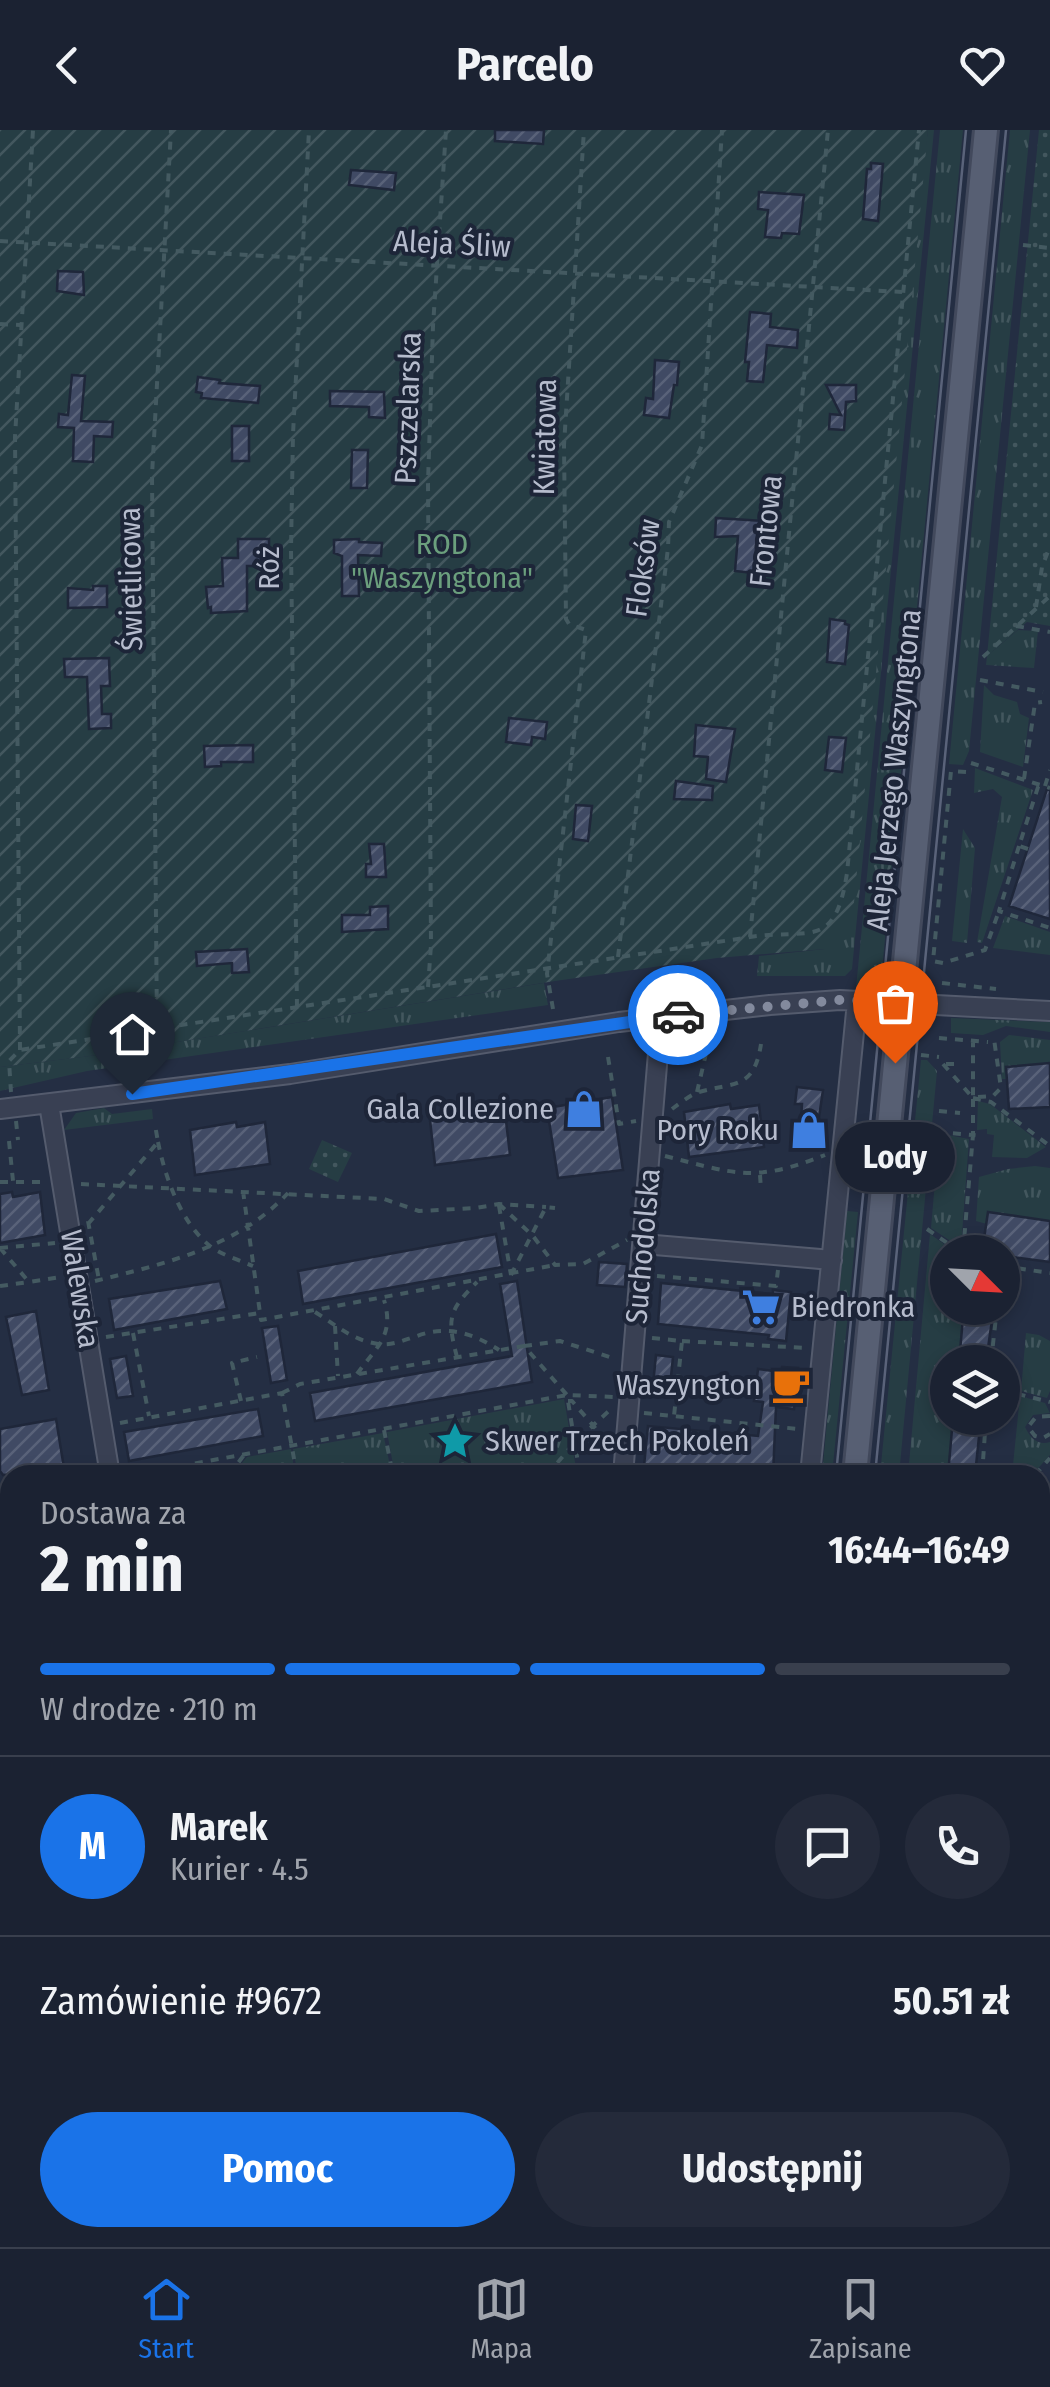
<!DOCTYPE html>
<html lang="pl">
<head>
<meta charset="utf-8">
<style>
	:root { --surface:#1b2232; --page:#242a3a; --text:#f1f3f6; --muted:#a0a4ac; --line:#393f4d; --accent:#1a73e8 }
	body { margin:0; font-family:"Fira Sans Condensed",sans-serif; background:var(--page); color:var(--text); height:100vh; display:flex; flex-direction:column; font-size:38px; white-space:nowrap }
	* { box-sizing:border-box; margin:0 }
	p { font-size:32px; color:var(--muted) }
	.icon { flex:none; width:55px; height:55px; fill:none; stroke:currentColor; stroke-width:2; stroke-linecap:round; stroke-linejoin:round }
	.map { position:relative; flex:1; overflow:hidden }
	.details { position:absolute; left:0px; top:1335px; width:1050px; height:782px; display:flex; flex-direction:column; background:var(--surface); border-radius:30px 30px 0 0; box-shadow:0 5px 15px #0003,0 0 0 2px var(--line) }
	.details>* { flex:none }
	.needle { width:65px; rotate:114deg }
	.fabs { position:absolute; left:930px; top:1105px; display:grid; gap:20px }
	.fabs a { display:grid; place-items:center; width:90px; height:90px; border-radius:50%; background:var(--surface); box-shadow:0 5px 15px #0003,0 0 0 2px var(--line); font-size:50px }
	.pin { position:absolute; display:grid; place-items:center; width:85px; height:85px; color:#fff; margin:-102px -42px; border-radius:50% 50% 50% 0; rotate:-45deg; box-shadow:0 0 10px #0007 }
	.pin .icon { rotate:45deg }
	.courier { position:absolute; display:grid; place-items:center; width:100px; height:100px; margin:-50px; border:8px solid #1a73e8; border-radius:50%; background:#fff; color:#222; box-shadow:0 2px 12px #0007 }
	.bubble { position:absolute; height:70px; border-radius:35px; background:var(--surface); box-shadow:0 5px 15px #0003,0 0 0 2px var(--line); font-size:32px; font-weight:700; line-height:70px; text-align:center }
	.head em { font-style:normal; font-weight:700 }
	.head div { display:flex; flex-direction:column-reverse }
	.head { display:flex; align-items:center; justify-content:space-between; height:170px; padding:0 40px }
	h1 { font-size:65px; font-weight:700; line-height:75px }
	.bar { display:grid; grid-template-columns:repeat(4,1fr); gap:15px 10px; align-content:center; height:120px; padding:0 40px }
	.bar i { height:12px; border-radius:8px; background:var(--line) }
	.bar .on { background:var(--accent) }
	.bar p { grid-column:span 4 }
	.line { display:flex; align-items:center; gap:25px; padding:0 40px; border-top:2px solid var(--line) }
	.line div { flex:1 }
	.round { display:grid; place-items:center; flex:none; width:105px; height:105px; border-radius:52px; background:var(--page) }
	.button { display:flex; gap:20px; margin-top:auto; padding:20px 40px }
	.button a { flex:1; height:115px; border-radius:60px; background:var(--accent); color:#fff; font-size:40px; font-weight:700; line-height:115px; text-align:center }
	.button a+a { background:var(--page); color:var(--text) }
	header { display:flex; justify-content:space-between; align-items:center; height:130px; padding:0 40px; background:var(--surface); font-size:45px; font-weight:700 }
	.tab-bar { display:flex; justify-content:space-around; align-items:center; height:140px; border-top:2px solid var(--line); background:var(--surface); font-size:28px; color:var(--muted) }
	.tab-bar a { display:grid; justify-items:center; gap:5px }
	.tab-bar .on { color:var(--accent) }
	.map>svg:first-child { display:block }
	.medical { fill:#363143 }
	.grass { fill:url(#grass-tufts) }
	.park { fill:url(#park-dots) }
	.garden { fill:url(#garden-furrows) }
	.building { fill:url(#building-hatch); stroke:#1f273a; stroke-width:2.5 }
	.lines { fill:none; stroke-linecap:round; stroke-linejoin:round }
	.minor-casing { stroke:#545b6d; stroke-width:22 }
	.major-casing { stroke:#42495c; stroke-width:28 }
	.path { stroke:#445a61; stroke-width:4; stroke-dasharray:8 8; stroke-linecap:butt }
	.minor { stroke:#394053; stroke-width:18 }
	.major { stroke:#575f73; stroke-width:22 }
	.tram { stroke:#5a637a; stroke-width:2.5 }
	.done { stroke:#838a9d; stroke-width:10; stroke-dasharray:0 18 }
	.route { stroke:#1a73e8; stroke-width:12 }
	.labels { text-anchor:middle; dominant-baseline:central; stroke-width:8; stroke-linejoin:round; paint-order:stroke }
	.street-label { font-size:30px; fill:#b6bccd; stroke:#1d2538 }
	.park-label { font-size:30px; fill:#6b9f7d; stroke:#1d2538 }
	.poi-label { font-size:30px; fill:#b6bccd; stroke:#1d2538; text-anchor:end }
</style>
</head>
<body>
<header><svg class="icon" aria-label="back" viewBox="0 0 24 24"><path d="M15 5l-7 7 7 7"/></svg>Parcelo<svg class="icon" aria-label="heart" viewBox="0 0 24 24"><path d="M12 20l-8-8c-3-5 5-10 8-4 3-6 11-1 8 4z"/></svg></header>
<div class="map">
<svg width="1050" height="2117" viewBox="0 0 1050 2117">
	<defs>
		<pattern id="grass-tufts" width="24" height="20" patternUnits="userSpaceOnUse" patternTransform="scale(2.5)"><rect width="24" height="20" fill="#263d44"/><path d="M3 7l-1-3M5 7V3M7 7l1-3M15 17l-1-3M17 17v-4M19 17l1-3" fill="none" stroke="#43575e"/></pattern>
		<pattern id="park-dots" width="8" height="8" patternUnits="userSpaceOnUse" patternTransform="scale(2.5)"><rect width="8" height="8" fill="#263d44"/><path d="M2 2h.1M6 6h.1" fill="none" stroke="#43575e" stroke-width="1.8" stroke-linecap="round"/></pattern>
		<pattern id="garden-furrows" width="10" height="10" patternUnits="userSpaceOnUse" patternTransform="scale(2.5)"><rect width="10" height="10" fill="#263d44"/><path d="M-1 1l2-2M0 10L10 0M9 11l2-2" fill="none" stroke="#43575e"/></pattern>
		<pattern id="building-hatch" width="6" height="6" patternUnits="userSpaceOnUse" patternTransform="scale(2.5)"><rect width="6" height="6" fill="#404a64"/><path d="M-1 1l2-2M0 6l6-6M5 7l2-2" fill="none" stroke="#596279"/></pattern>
	</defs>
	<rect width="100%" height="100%" fill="#242e43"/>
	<path class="medical" d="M160 2108H486L458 2117H163Z"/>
	<path class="grass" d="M928 0H934L852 839 845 846H757L759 826 825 819Z
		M940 0H963L881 850 871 856 856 858Z
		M1010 0H1030L969 621 963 635 949 634Z
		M1018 500 1038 501 1034 538 986 535 987 526Z
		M984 555 994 565 1017 572 1020 584 1029 588 1023 637 980 622Z
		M975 638 1033 660 982 813 977 812 1002 667 993 659 974 663Z
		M963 699 975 718 967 813 952 811Z
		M1005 786 1050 802V825L993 818Z
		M544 853 548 875 87 941 0 961V937L90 926Z
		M951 888 1050 892V902L1006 896 983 905 951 903Z
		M1009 905 1050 910V933L1007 937V949H1002L1000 912Z
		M921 930H927L937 941 899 1345H880Z
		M978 971 990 974 1046 1017 1027 1028 992 1027 994 1005 987 1004V999L977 1000Z
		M104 978 112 984 152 979 153 989 64 1000 76 983Z
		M943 1004 969 1009 961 1118 931 1098 939 1006Z
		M1035 1036 1050 1038V1091L989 1082 987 1094 976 1091 979 1047 1008 1039Z
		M847 1081 858 1082 832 1345H822Z
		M930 1104 955 1122H948V1178H993L992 1190 963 1188 959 1232H948V1288H953L948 1345H908Z
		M1026 1203 1039 1205 1050 1211V1261L1047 1268 1021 1261Z
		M1020 1266 1045 1273 1050 1283 1033 1285 1025 1297C1030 1308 1038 1316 1050 1312V1325L1032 1345H1012Z
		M564 1269 576 1338 538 1345H395L387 1302Z
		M383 1303 392 1345H298L293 1319Z
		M291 1319 295 1345H232L247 1327Z"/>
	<path class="park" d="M1039 0H1050V496L1027 492 987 526Z
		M322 1010 352 1023 338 1052 309 1039Z"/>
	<path class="garden" d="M0 0H928L853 783 842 803 825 819 717 828 555 851 90 926 0 937Z"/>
	<path class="building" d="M495 0H544L543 14 495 11Z
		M871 33 883 34 878 91 863 89 867 39H871Z
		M351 40 396 43 394 60 349 55Z
		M759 62 804 65 799 104 782 103 781 108 765 107 768 80 758 79Z
		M58 141 83 142 84 165 57 161Z
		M750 182 771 184 770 197 798 200 797 218 767 215 763 252 747 251 749 232H745Z
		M655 230 679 232 677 255H674L669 288 644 285 646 268 653 269Z
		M72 245 85 246 81 291 113 292 112 307 94 306 93 332 73 331 74 298 58 297 59 284 68 285Z
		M198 247 220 250 219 253 260 256 258 273 201 268 202 263 196 262Z
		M826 255H856V271L846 272 844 300 829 299 830 284 841 285Z
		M330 261 384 262 385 288 369 287V277L330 276Z
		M232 296H249V331H232Z
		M352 320H368L367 358H351Z
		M716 388 764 391 763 405H757L754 443 735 441 738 406 715 407Z
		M238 409H269V436H247V481L211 483V477L208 478 206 457 223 456 222 428H238Z
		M359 409V412L382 413 381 426 358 425 359 466H342V426L334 423V410Z
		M93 456H107V477L68 478V458L93 460Z
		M830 489 845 491V494L849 495 845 534 827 532Z
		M109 528 110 556H101L102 584H111V598L89 599 87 547H65L64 529Z
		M509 588 547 592 545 609 532 607 531 615 506 612Z
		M696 595 735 599 726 652 706 649 708 627 694 626Z
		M829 607 846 608 842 642 825 640Z
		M253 615V632H221V636L205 637 204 616Z
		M676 651 713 656 712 670 674 669Z
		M1047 659 1050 660V789L1009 776Z
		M576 675 592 676 588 711 573 709Z
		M369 714H384L386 747H366V734H371Z
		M388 776V799L342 802V785H370V777Z
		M247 819 249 842 232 843V833L197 836 196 822Z
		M1050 933V977L1009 979 1006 937Z
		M797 957 823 960 816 1008 800 1006 802 974H795Z
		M612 967 623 1040 558 1048 547 978Z
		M730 974 731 979 759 975 764 1017 689 1027 684 982Z
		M476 982 477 986 505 982 510 1025 435 1035 430 990Z
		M236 992 237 997 265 992 270 1034 195 1045 190 1000Z
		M12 1062 13 1067 40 1062 45 1105 0 1113V1064Z
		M988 1082 1050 1091V1132L1013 1127 1002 1122H982Z
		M496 1104 502 1137 303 1174 298 1141Z
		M599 1132 627 1134 625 1157 597 1155Z
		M220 1151 227 1179 114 1200 109 1169Z
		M517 1151 532 1252 315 1291 310 1263 512 1226 500 1154Z
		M661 1153 773 1164V1160L791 1162 786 1211 768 1209 769 1205 658 1194Z
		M36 1181 49 1260 22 1265 6 1187Z
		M963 1188 992 1190 986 1232H959Z
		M278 1196 287 1250 271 1253 262 1198Z
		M656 1225 673 1227 669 1266 652 1265Z
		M126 1226 133 1266 117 1268 110 1229Z
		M782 1237 798 1238 794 1279 776 1277 773 1345H731L644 1336 648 1296 758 1306 763 1272 754 1271 758 1239 781 1242Z
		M258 1279 263 1306 129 1331 124 1302Z
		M953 1288H981L975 1345H948Z
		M56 1289 64 1338 3 1345 0 1341V1299Z"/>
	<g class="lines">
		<g class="minor-casing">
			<path id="minor" d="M49 974 110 1345
				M0 979 290 944 619 892 770 875 840 870 1050 881
				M643 1114 832 1130
				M623 1345 661 887
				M810 1345 857 872
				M0 1382H10
				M1040 1610 1050 1608
				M1043 1791 1050 1721
				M0 1801 10 1800
				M1040 1939 1050 1936
				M121 2108 124 2117
				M832 2111 847 2117
				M510 2117 537 2108
				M902 2117 903 2108"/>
		</g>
		<g class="major-casing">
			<path id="major" d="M855 1345 986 0
				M781 2117 782 2108"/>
		</g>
		<path class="path" d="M0 111 902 162
			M1023 115 1050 118
			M0 194 20 195
			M1036 477 1042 437 1050 416
			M1016 496 1050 502
			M983 527 1050 466
			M980 550 1043 562
			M971 633 1050 658
			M966 642 951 641 933 831 943 833 985 820 999 781
			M1024 649 1035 573 1042 572
			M1045 656 1050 640
			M1019 716 999 781 1050 798
			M1028 719 1019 716 1039 654
			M750 807 828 0
			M618 827 668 418 669 392 702 315 722 0
			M942 853 996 859
			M428 857 431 815 428 353 433 196 446 0
			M297 877 291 419 293 304 309 0
			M553 879 547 844 586 500 569 494 566 489 564 315 584 0
			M157 899 152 345 171 0
			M939 908 988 912
			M20 920 15 307 33 0
			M921 925 939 927
			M608 927 619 994 636 991
			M943 934 973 968V910
			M946 934H961
			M11 962 9 931 20 920 750 807C810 798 835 821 847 743L919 0
			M697 962 708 915
			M978 967 993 966 1001 958 994 909
			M973 968 991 972 1050 1016
			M672 979C680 973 690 965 699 962 734 952 754 960 761 914
			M939 981 960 983
			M16 991 18 1010
			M937 1002 973 1005V968
			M9 1011 13 1051
			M158 1012C165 1047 181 1093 210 1116 222 1125 239 1130 253 1136
			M665 1026C735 1044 755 1053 825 1025
			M760 1045 761 1060
			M0 1052H45
			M81 1054 384 1069 419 1081 476 1078 499 1074 546 1077
			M243 1061 261 1190 555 1135
			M499 1074 533 1106 555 1135 583 1134 627 1110
			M499 1076 511 1145
			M88 1091 99 1150
			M88 1094 158 1012 155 995
			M927 1099 960 1122
			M0 1118 29 1152 60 1147
			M0 1118 55 1113
			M963 1122 973 1005 982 1006
			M1002 1136 1050 1143
			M511 1145 546 1077 555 1078
			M657 1146 776 1156 778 1140
			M95 1151C164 1134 238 1117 288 1063
			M0 1156 29 1152
			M315 1182C336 1195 352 1210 378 1214 392 1216 404 1210 417 1206 447 1195 473 1203 499 1220
			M335 1196 338 1246
			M133 1203 149 1286
			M106 1207 260 1183
			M652 1208 682 1211 674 1286
			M682 1211 806 1218
			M524 1216 560 1211 616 1229
			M457 1227C447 1189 448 1181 477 1152
			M991 1232 997 1178
			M357 1244C376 1217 395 1206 384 1170
			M1002 1260 1050 1272
			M282 1263 300 1254 524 1216 567 1265 580 1345
			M241 1271 232 1233 257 1227
			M568 1271H572L609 1314
			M644 1283 798 1299
			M1050 1286 1036 1287 1028 1297 1035 1306 1043 1308 1050 1304
			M120 1293 282 1263 297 1345
			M384 1300 393 1345
			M132 1345 567 1265 615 1267
			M229 1345 244 1325
			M547 1345 575 1312 611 1279
			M551 1345 609 1337
			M982 1345 986 1288
			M1035 1345 1050 1328
			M1040 1482 1050 1440
			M1040 1529 1050 1531
			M1040 1561 1050 1564
			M0 1568 10 1567
			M753 2117 754 2108"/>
		<use href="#minor" class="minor"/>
		<use href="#major" class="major"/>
		<path class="tram" d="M836 1345 966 0
			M875 1345 1006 0
			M761 2117 762 2108
			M800 2117 801 2108"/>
	</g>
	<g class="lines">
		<path class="done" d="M678 885 840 870 901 872 895 933"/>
		<path class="route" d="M132 964 678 885"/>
	</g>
	<defs>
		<g id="shop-bare" transform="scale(3)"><path d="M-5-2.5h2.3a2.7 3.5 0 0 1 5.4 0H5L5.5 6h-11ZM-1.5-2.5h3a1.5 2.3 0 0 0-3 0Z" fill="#3f7fe0" stroke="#1d2538" stroke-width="2.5" paint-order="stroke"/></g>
		<g id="supermarket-bare" transform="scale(3)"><path d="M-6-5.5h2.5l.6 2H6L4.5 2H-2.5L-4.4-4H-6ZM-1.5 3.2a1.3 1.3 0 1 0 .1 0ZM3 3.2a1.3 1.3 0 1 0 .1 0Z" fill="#3f7fe0" stroke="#1d2538" stroke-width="2.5" paint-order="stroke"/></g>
		<g id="cafe-bare" transform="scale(3)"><path d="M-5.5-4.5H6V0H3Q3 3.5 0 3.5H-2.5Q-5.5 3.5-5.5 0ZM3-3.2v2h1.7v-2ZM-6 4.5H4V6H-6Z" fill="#e8710a" stroke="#1d2538" stroke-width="2.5" paint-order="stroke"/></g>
		<g id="sight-bare" transform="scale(3)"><path d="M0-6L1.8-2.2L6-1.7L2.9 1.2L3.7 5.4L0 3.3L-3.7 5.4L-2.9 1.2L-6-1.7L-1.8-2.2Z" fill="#0f9aa8" stroke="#1d2538" stroke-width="2.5" paint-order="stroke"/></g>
	</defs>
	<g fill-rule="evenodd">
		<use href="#shop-bare" x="584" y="979"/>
		<use href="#shop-bare" x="809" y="1000"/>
		<use href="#supermarket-bare" x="761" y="1177"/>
		<use href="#cafe-bare" x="791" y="1255"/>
		<use href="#sight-bare" x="455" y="1311"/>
	</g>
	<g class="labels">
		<g class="street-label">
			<text transform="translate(452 114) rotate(3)">Aleja Śliw</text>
			<text transform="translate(408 278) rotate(-88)">Pszczelarska</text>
			<text transform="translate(545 307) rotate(-89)">Kwiatowa</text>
			<text transform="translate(766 401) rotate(-84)">Frontowa</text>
			<text transform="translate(269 438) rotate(-90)">Róż</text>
			<text transform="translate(643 438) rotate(-82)">Floksów</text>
			<text transform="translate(131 449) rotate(-91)">Świetlicowa</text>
			<text transform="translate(894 640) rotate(-84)">Aleja Jerzego Waszyngtona</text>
			<text transform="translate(643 1116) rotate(-85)">Suchodolska</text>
			<text transform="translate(80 1159) rotate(81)">Walewska</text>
		</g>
		<g class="park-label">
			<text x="442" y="414">ROD<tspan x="442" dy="34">"Waszyngtona"</tspan></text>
		</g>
		<g class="poi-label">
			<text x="554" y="979">Gala Collezione</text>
			<text x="779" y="1000">Pory Roku</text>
			<text x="791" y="1177" text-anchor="start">Biedronka</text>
			<text x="761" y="1255">Waszyngton</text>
			<text x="485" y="1311" text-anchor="start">Skwer Trzech Pokoleń</text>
		</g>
	</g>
</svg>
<div class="fabs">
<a><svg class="needle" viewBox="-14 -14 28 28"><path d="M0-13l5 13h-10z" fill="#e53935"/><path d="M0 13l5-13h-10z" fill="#a0a4ac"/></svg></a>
<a><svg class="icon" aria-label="layers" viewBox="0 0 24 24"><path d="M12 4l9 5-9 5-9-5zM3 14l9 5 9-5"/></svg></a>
</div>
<div class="pin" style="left:895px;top:933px;background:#ea580c"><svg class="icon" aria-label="bag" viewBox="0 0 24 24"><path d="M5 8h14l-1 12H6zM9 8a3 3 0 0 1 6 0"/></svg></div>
<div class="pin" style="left:132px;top:964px;background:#1f2937"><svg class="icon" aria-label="home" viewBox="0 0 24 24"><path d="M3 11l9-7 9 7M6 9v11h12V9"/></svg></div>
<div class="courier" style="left:678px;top:885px"><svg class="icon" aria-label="car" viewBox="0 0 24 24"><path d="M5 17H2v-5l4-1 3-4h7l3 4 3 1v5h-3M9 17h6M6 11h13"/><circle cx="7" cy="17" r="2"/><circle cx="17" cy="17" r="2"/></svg></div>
<div class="bubble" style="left:835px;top:992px;width:120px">Lody</div>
<section class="details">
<div class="head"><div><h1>2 min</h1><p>Dostawa za</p></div><em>16:44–16:49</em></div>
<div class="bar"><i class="on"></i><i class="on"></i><i class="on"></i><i></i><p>W drodze · 210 m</p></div>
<div class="line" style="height:180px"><b class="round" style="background:var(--accent);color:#fff">M</b><div><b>Marek</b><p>Kurier · 4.5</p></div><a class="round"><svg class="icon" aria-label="chat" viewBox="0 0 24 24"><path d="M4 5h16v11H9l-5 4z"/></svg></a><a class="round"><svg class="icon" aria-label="phone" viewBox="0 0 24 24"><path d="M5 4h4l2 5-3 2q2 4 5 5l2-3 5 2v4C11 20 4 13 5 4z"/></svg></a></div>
<div class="line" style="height:130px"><div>Zamówienie #9672</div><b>50.51 zł</b></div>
<div class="button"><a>Pomoc</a><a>Udostępnij</a></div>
</section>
</div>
<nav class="tab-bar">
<a class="on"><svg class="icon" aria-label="home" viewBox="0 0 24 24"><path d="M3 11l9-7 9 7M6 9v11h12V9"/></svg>Start</a>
<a><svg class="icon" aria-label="map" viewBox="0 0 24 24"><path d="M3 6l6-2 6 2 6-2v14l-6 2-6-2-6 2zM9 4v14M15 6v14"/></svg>Mapa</a>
<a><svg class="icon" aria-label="saved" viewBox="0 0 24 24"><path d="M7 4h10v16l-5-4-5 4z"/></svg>Zapisane</a>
</nav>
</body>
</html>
